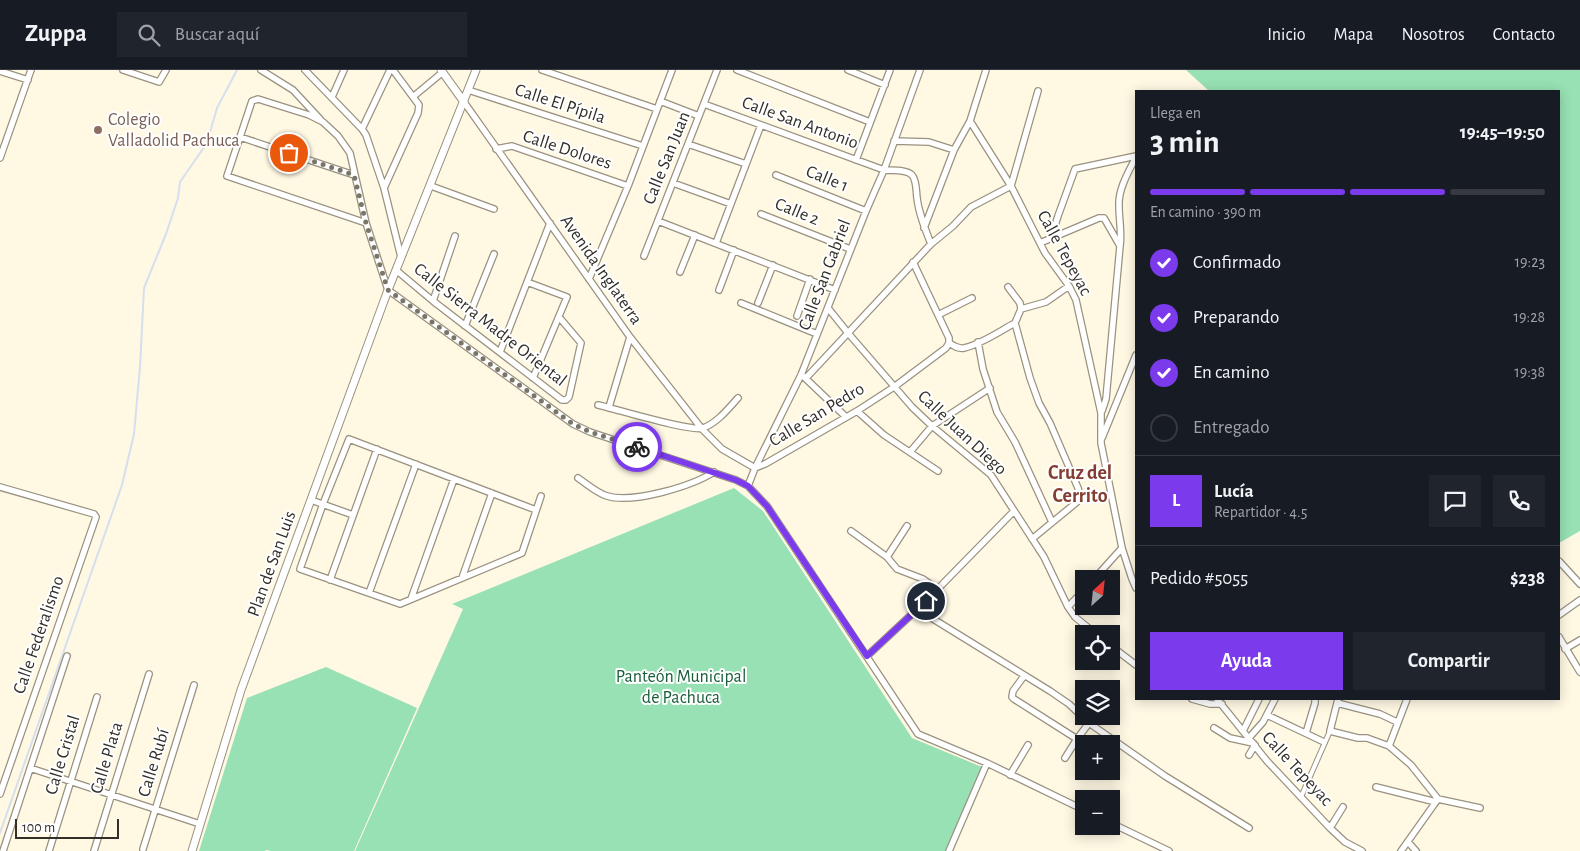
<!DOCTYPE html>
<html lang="es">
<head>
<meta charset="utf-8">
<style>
	:root { --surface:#171b24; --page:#20242c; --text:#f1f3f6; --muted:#9ea1a6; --line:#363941; --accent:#7c3aed }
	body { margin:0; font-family:"Alegreya Sans",sans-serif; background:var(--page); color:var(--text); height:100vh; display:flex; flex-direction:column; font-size:19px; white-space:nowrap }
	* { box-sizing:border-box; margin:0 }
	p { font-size:16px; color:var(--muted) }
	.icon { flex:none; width:28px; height:28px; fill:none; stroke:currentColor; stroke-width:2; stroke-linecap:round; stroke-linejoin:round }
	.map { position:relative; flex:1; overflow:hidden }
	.side { position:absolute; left:1135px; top:20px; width:425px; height:610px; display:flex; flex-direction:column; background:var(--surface); border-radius:0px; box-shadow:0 2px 12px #0003 }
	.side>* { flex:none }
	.needle { width:32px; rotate:27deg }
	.controls { position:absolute; left:1075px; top:500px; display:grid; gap:10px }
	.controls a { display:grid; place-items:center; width:45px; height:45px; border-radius:0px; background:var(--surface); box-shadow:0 2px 12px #0003; font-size:25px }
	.scale { position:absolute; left:15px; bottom:12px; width:104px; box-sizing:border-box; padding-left:5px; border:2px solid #322f28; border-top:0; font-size:14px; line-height:18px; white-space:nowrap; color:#322f28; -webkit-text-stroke:4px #fff; paint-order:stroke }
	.pin { position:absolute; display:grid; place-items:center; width:42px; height:42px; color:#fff; margin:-21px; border:2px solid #fff; border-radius:50%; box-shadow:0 1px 5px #0007 }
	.courier { position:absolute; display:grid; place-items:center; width:50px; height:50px; margin:-25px; border:4px solid #7c3aed; border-radius:50%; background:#fff; color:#222; box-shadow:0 1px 6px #0007 }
	.head em { font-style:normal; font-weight:700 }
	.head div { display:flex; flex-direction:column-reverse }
	.head { display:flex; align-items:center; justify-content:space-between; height:85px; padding:0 15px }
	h1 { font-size:32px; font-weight:700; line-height:38px }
	.bar { display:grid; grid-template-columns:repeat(4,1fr); gap:8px 5px; align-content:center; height:60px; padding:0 15px }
	.bar i { height:6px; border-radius:4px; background:var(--line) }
	.bar .active { background:var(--accent) }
	.bar p { grid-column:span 4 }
	.line { display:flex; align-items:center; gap:12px; padding:0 15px; border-top:1px solid var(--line) }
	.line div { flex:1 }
	.round { display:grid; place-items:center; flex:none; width:52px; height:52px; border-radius:0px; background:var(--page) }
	ol { padding:0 15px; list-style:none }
	li { display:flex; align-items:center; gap:15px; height:55px }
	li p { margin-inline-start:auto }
	li .icon { padding:5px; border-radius:50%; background:var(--accent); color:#fff; stroke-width:4 }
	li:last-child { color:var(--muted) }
	li i { width:28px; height:28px; border:2px solid var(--line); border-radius:50% }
	.button { display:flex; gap:10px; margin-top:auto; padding:10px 15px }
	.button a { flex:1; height:58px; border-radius:0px; background:var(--accent); color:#fff; font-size:20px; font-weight:700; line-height:58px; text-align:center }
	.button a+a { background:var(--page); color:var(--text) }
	header { display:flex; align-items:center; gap:30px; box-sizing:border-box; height:70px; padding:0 25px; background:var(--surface); border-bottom:1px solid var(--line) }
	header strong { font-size:24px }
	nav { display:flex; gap:28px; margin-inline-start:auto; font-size:18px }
	.search { width:350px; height:45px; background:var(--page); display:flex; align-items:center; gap:12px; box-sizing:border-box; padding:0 18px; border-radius:0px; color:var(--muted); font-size:19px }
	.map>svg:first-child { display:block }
	.green { fill:#98e1b4 }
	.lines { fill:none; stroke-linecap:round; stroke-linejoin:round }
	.stream { stroke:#d6dfef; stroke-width:2 }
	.pedestrian-casing { stroke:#999280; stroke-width:6 }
	.minor-casing { stroke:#999280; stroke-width:8 }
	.tertiary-casing { stroke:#999280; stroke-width:9 }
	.pedestrian { stroke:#fff; stroke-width:4 }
	.minor { stroke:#fff; stroke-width:5.5 }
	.tertiary { stroke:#fff; stroke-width:7 }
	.done { stroke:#7a7569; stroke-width:5; stroke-dasharray:0 9 }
	.route { stroke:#7c3aed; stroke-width:6 }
	.education-dot { fill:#8d6e63; stroke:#fff; stroke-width:2 }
	.labels { text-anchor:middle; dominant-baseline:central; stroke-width:4; stroke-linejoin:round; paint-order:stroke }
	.street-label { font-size:18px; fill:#322f28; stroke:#fff }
	.education-label { font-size:18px; fill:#785e54; stroke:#fff; text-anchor:start }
	.park-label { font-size:18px; fill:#185e3b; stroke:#fff }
	.quarter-label { font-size:20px; font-weight:bold; fill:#833d31; stroke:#fff }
</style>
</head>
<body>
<header>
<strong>Zuppa</strong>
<div class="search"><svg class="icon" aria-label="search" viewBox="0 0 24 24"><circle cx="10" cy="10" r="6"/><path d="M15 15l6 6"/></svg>Buscar aquí</div>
<nav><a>Inicio</a><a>Mapa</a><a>Nosotros</a><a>Contacto</a></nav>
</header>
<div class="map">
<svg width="1580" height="781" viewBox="0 0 1580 781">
	<rect width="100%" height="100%" fill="#fff8e3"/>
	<path class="green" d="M1186 0H1580V461L1559 473V21H1208V20Z
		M734 418 763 441 912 668 982 697 945 781H355L463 539 452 534Z
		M326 597 417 638 354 781H271L266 780 265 781H199L247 628Z"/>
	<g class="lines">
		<path class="stream" d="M0 763 122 415 134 364 140 297 144 218 166 164 178 128 180 112 207 73 217 38 237 0"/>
		<g class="pedestrian-casing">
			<path id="pedestrian" d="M1301 727 1330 661"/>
		</g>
		<g class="minor-casing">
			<path id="minor" d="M123 0 159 12 166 0
				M261 0 293 20 320 49
				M305 0 362 59 366 65 384 118 401 187
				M542 0 657 39
				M737 0 870 52
				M848 0 885 15
				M0 1 28 10
				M468 20 643 76
				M414 26 443 2
				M332 27 344 0
				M660 31 699 46
				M464 32 630 267 702 359 722 379 755 398 765 394 857 341 894 317 946 278 949 273
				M704 34 884 100C892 101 906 99 912 105 917 111 916 121 917 128 919 144 925 159 931 174
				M970 51 1011 116 1045 183 1069 216 1076 230 1101 343V373L1122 478 1132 509 1136 518
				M362 59 390 0
				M240 67 354 105
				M894 71 929 72 954 80
				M688 74 746 94
				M496 79 512 76 628 116
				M0 88 31 0
				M856 90 890 0
				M776 105 866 141
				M673 113 731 134
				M431 116 494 139
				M384 118 418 43 419 35 393 0
				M761 144 850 179
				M658 151 835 220
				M366 153 227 106 252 31 258 29 309 45 323 52 338 66 350 83 366 153 388 220 573 354 590 362 736 410 748 416 767 436 918 664 987 693 1084 740
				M924 158 954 80 970 51 986 0
				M1051 168 1058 146 1075 99 1136 86
				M716 173 761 55
				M1040 173 1099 148H1104L1120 176 1106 329 1102 341
				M1120 176C1122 162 1119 150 1119 136 1118 119 1129 101 1136 87
				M644 186 717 0
				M913 192 949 268V273
				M396 200 433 231 562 330H566L569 327 581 273 559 247
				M680 202 695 165
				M589 209 628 116 672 0
				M527 212 567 227 533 308
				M1008 217 1020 233 1021 239
				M719 220 734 180
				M433 231 455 166
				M741 233 817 264
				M758 233 773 195
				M828 238 848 263 912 337 932 356 991 405 1044 487 1068 537 1075 547 1096 564
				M1021 239 1046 232 1069 216
				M938 245 972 228
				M797 246 810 209
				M1015 253 1030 308 1039 333 1050 353 1078 418 1080 426 1077 432 1032 469
				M465 256 494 184
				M978 272 983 299 997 342 1015 372 1052 452
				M949 273C954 276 958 279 964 278 982 274 1000 261 1015 253L1021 239
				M500 282 550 153
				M804 307 846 347
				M806 308 931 174 953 156 971 137 1011 116 1038 21
				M598 335C616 339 690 362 703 358 717 353 728 339 738 328
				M609 337 630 267
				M857 341 884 365 938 401
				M1102 368 1136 285
				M910 382 932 356 990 318
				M578 408C587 414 597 423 607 426 633 434 692 416 714 402
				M748 416 755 398 801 305 866 141 884 100 920 0
				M0 417 94 444 96 447 0 724
				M311 430 353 445
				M536 440 349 369 323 434 300 499 400 534 522 483 541 426
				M851 461 887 487 897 499 923 509 937 519
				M887 487 907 456
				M1559 491 1580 514
				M462 508 492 423
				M1094 509 1122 478
				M330 510 377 379
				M369 523 416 394
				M411 529 454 409
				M1068 537 1084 520
				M917 539 1050 621 1069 634 1089 653 1165 706 1249 758
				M1559 545 1580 530
				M1559 567 1580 602
				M1111 576 1136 595
				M1565 579 1580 570
				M867 586 926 531 1014 441
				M1024 606 1013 621 1012 627 1014 629 1077 669
				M1192 629 1210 634H1222
				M1217 629 1267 691 1330 758 1345 772 1362 781
				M1338 629 1330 661 1358 668H1367L1389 676 1411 695 1438 729
				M1337 633 1380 644 1397 652
				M1267 645 1324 672
				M1214 658 1230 668 1253 673
				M1243 661 1259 629
				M1306 663 1315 633V629
				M1248 669 1263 652 1275 629
				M1389 676 1407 629
				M1249 685 1255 675
				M1065 688 1077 669 1089 653
				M30 698 200 754
				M1010 705 1028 675
				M1376 717 1436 732
				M1438 729 1480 738
				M1111 753 1169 781
				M1330 758 1343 737
				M1408 772 1416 781
				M143 779 194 615
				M3 781 67 586
				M49 781 97 627
				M94 781 149 604
				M949 781 987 693
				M1401 781 1438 729"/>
		</g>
		<g class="tertiary-casing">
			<path id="tertiary" d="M441 0 464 32
				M192 781 241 620 388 220 476 0"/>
		</g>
		<use href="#pedestrian" class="pedestrian"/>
		<use href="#minor" class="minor"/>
		<use href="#tertiary" class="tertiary"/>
	</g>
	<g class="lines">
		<path class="done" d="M289 83 354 105 366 153 388 220 573 354 590 362 637 377"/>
		<path class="route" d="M637 377 736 410 748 416 767 436 867 586 926 531"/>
	</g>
	<circle class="education-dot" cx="98" cy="60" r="5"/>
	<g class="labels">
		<g class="street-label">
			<text transform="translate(560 34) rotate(18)">Calle El Pípila</text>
			<text transform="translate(800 53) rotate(20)">Calle San Antonio</text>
			<text transform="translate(567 80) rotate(18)">Calle Dolores</text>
			<text transform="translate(667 88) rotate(-68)">Calle San Juan</text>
			<text transform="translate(827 109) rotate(22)">Calle 1</text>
			<text transform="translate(797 142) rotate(22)">Calle 2</text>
			<text transform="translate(1064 183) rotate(61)">Calle Tepeyac</text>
			<text transform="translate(601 200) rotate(55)">Avenida Inglaterra</text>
			<text transform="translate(825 205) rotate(-69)">Calle San Gabriel</text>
			<text transform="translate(490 255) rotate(38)">Calle Sierra Madre Oriental</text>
			<text transform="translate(817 345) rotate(-31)">Calle San Pedro</text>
			<text transform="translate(962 363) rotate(43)">Calle Juan Diego</text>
			<text transform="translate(272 494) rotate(-70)">Plan de San Luis</text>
			<text transform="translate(39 565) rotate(-71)">Calle Federalismo</text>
			<text transform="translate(63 685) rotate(-73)">Calle Cristal</text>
			<text transform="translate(107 688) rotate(-73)">Calle Plata</text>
			<text transform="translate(154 693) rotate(-73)">Calle Rubí</text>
			<text transform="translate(1297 699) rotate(47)">Calle Tepeyac</text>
		</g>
		<g class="education-label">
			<text x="108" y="50">Colegio<tspan x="108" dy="21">Valladolid Pachuca</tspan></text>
		</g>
		<g class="park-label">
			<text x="681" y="607">Panteón Municipal<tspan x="681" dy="21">de Pachuca</tspan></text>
		</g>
		<g class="quarter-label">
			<text x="1080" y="403">Cruz del<tspan x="1080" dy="23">Cerrito</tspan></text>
		</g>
	</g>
</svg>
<div class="controls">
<a><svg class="needle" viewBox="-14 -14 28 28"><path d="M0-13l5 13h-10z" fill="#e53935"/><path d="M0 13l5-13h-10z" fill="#9ea1a6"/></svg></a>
<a><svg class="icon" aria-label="locate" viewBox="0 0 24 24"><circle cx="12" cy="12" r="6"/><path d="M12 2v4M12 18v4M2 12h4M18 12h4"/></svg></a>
<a><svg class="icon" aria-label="layers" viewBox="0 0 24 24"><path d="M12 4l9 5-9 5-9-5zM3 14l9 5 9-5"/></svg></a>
<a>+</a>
<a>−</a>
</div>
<div class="scale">100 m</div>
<div class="pin" style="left:289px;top:83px;background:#ea580c"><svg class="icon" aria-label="bag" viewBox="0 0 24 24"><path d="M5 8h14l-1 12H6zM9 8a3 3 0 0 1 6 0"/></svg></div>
<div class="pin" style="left:926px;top:531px;background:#1f2937"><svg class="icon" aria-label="home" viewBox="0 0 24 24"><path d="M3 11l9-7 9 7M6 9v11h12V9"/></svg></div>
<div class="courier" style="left:637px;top:377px"><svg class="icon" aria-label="bike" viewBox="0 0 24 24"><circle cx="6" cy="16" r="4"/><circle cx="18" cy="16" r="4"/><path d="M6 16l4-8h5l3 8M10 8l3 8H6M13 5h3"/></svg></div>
<section class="side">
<div class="head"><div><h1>3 min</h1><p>Llega en</p></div><em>19:45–19:50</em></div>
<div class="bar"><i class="active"></i><i class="active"></i><i class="active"></i><i></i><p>En camino · 390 m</p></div>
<ol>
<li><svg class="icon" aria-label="check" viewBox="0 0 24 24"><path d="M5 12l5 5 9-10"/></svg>Confirmado<p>19:23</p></li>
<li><svg class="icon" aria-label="check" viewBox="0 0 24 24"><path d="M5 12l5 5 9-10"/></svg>Preparando<p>19:28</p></li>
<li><svg class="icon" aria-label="check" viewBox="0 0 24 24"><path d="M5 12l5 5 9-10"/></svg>En camino<p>19:38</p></li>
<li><i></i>Entregado</li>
</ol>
<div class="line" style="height:90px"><b class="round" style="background:var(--accent);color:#fff">L</b><div><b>Lucía</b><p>Repartidor · 4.5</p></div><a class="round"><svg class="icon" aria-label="chat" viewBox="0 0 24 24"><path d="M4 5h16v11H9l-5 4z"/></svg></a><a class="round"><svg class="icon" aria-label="phone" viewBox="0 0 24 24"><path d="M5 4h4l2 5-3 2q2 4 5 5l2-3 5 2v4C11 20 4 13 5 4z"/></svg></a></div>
<div class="line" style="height:65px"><div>Pedido #5055</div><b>$238</b></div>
<div class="button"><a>Ayuda</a><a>Compartir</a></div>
</section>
</div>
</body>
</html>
